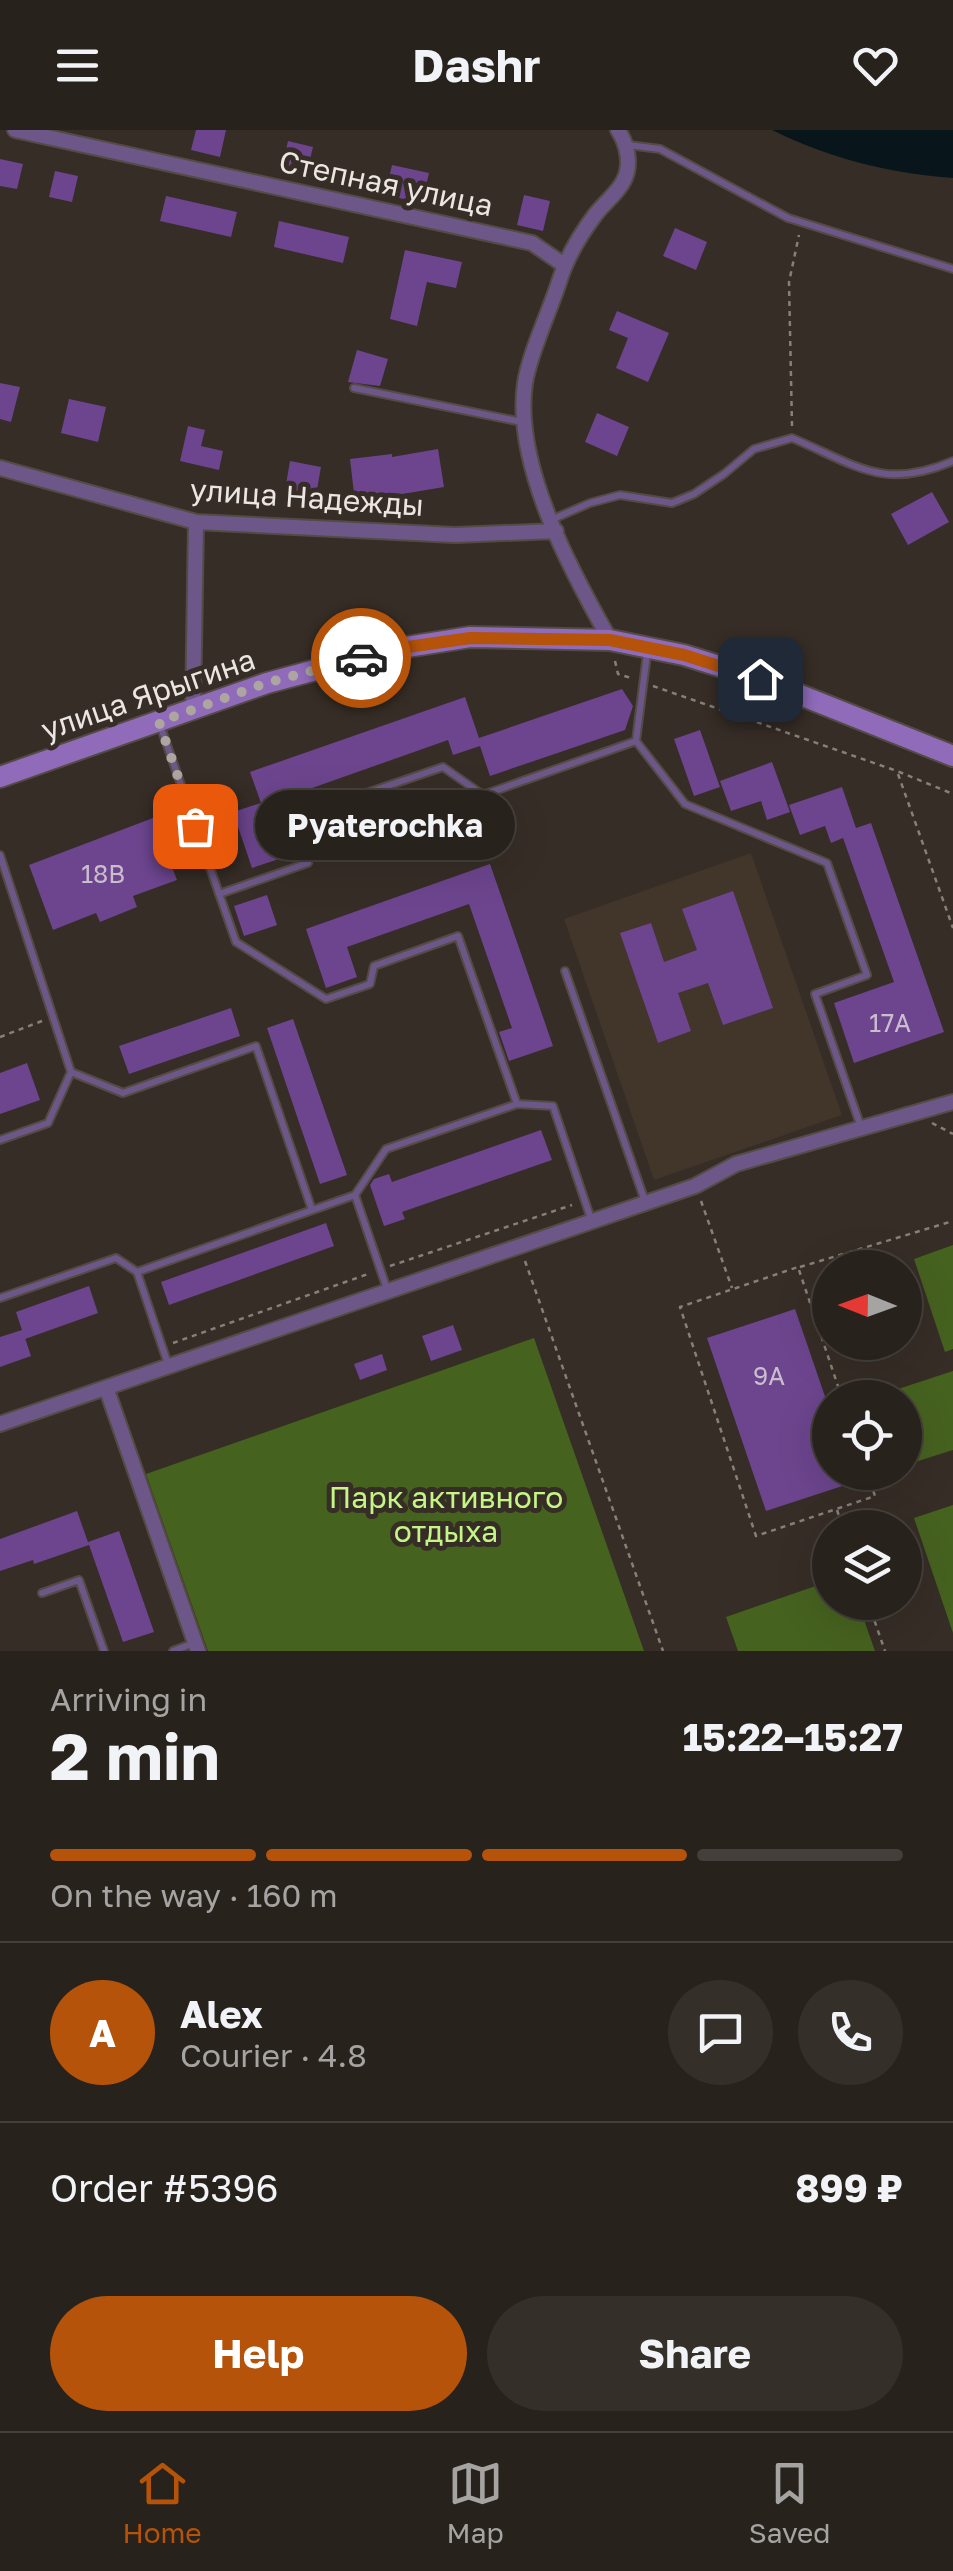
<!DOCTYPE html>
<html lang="en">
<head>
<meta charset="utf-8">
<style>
	:root { --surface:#28221c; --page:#342f29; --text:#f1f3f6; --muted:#a5a4a3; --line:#443f3b; --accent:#b45309 }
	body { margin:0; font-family:"Golos Text",sans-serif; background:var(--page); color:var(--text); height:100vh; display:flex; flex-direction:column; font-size:38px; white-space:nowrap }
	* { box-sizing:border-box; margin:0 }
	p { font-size:32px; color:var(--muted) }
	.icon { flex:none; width:55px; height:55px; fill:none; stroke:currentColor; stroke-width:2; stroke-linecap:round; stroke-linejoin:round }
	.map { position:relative; height:1521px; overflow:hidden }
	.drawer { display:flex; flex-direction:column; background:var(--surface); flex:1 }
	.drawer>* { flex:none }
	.needle { width:65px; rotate:271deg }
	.fabs { position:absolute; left:812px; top:1120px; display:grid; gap:20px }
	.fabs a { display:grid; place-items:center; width:110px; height:110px; border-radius:50%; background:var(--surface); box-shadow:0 10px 40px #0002,0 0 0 2px var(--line); font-size:50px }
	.pin { position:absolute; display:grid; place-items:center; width:85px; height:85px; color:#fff; margin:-42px; border-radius:20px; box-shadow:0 5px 15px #0006 }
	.courier { position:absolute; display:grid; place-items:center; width:100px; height:100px; margin:-50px; border:8px solid #b45309; border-radius:50%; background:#fff; color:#222; box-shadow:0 2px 12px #0007 }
	.bubble { position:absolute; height:70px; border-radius:35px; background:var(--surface); box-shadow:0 10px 40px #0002,0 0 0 2px var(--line); font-size:32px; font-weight:700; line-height:70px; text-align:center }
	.headline em { font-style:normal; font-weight:700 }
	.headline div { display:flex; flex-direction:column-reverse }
	.headline { display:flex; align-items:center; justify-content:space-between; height:170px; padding:0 50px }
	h1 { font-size:65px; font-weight:700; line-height:75px }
	.bar { display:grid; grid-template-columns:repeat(4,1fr); gap:15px 10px; align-content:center; height:120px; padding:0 50px }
	.bar i { height:12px; border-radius:8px; background:var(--line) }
	.bar .current { background:var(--accent) }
	.bar p { grid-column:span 4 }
	.line { display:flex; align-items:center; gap:25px; padding:0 50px; border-top:2px solid var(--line) }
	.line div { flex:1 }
	.round { display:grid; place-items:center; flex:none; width:105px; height:105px; border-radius:52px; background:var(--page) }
	.cta { display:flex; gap:20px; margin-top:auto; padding:20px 50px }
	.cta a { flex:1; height:115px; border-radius:60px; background:var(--accent); color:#fff; font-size:40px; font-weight:700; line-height:115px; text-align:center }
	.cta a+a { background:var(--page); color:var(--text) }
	header { display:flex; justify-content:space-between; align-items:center; height:130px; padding:0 50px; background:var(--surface); font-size:45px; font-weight:700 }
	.tabs { display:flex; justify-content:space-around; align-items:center; height:140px; border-top:2px solid var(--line); background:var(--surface); font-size:28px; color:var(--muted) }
	.tabs a { display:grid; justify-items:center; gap:5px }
	.tabs .current { color:var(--accent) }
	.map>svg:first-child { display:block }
	.built { fill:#42352a }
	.green { fill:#46621f }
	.water { fill:#08161c }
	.building { fill:#6c458e }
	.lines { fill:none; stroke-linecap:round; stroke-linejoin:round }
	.lane-casing { stroke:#534b44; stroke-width:10 }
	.street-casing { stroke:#534b44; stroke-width:18 }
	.secondary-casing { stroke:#534b44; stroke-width:24 }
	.path { stroke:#87807a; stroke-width:2.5; stroke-dasharray:5 5; stroke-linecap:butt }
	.lane { stroke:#6d5788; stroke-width:6 }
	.street { stroke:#6d5788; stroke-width:14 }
	.secondary { stroke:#8f6bba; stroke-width:20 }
	.done { stroke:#aca5a0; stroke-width:10; stroke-dasharray:0 18 }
	.route { stroke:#b45309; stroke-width:12 }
	.labels { text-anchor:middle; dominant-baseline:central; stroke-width:10; stroke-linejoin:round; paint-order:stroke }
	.number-label { font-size:25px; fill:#cbbecc }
	.street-label { font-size:30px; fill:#ebe6e1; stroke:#362d26 }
	.park-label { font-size:30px; fill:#c4f585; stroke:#362d26 }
</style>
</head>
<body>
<header><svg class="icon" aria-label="menu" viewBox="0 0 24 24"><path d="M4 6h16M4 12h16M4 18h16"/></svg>Dashr<svg class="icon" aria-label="heart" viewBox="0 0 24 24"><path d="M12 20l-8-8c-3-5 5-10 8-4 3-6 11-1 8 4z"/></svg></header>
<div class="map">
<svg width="953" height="1521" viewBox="0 0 953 1521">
	<rect width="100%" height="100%" fill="#362d26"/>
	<path class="built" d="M751 723 842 985 654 1050 564 789Z"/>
	<path class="green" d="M953 1115V1219L945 1222 914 1129Z
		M534 1208 644 1521H208L146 1344Z
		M953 1241V1320L915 1332 905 1327V1268L890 1267 892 1261Z
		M953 1375V1503L914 1388Z
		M830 1451V1472L858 1473 875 1521H738L726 1487Z"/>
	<path class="water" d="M772 0H953V48C888 43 831 29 772 0Z"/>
	<path class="building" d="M196 0H226L220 27 191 20Z
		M288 11 313 17 306 46 281 41Z
		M0 29 23 34 17 59 0 56Z
		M392 35 429 43 422 73 385 65Z
		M55 41 78 46 72 72 49 67Z
		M524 65 550 71 543 101 517 95Z
		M166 66 237 82 231 107 160 91Z
		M279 91 349 107 343 133 274 117Z
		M675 98 707 112 696 140 663 126Z
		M405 120 462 132 456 158 427 152 417 196 390 189Z
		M617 181 669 203 648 252 616 238 628 208 609 200Z
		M357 220 388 229 380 256 348 252Z
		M0 253 20 257 11 292 0 289Z
		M69 269 106 277 98 312 61 303Z
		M597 283 629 297 617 326 585 312Z
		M188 296 205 300 201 316 223 321 219 340 180 331Z
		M438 319 444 357 355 372 350 329 392 324V327Z
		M290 331 321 337 315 371 284 366Z
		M932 362 949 392 908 415 891 384Z
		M622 559 633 576 625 600 490 646 480 616 453 625 448 610 264 675 282 728 252 738 233 682 261 673 250 642 465 567 479 608Z
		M700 600 720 657 694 666 674 609Z
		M772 632 790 682 767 690 761 671 731 681 720 651Z
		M842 657 856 698 871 693 944 902 854 933 834 873 894 852 843 708 831 713 825 696 800 705 789 675Z
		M153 688 177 750 133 766 137 777 100 792 96 783 53 800 29 735Z
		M490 734 553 916 509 931 499 902 512 898 469 774 347 817 357 847 326 858 306 799Z
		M733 761 773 878 723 895 708 853 678 863 691 901 658 913 620 803 651 793 664 832 697 820 682 779Z
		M267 765 277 795 244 806 234 776Z
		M231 878 240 906 129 944 119 916Z
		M293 889 347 1045 320 1054 267 898Z
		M27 933 40 970 0 984V943Z
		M541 1000 552 1030 402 1082 405 1089 384 1096 370 1055 374 1049 389 1044 392 1052Z
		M326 1093 334 1116 169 1175 161 1152Z
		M89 1156 98 1183 25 1209 24 1205 31 1226 0 1237V1207L22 1200 16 1182Z
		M795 1179 830 1281V1342H875L876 1345 766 1381 707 1208Z
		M453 1195 462 1220 431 1231 422 1206Z
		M382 1224 387 1240 360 1250 354 1234Z
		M77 1381 89 1415 34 1434 33 1430 0 1441V1409Z
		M119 1401 154 1502 123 1512 88 1412Z"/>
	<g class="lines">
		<g class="lane-casing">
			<path id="lane" d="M628 15 660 19 788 88 953 139
				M354 258 522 292
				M553 389 590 373 620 365 672 373 694 364 724 344 754 319 792 308C856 335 883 361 953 331
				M160 595 236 812 326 869 370 854 374 836 458 806 517 974
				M636 611 685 674 827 733 867 845 815 864 861 997
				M0 725 71 942 48 993 0 1010
				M219 764 308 733 293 688 443 637 483 665 636 611 647 524
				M565 841 645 1071
				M71 942 123 963 256 916 312 1080
				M355 1065 387 1159
				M0 1168 116 1128 137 1142
				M168 1234 137 1142 355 1065 386 1019 517 974 553 976 591 1089
				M42 1463 79 1450 104 1521
				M173 1521 194 1513"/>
		</g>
		<g class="street-casing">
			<path id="street" d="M15 0 532 113 564 135
				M0 338 196 392 455 405 556 401
				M610 510C571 441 513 334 525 253 530 222 549 183 559 152 566 129 580 105 595 85 603 74 618 63 624 50 632 34 627 14 618 0
				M193 580 196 392
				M107 1260 198 1521
				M0 1294 695 1056 736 1034 953 972"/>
		</g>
		<g class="secondary-casing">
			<path id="secondary" d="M0 647 267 553 394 519 470 507 610 510 684 525 760 549 953 626"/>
		</g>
		<path class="path" d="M792 296 789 152 799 105
			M615 531 618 544 631 548
			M653 556 897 641 953 664
			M898 644 953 798
			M0 907 42 891
			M932 993 953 1004
			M701 1071 732 1158
			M525 1131 663 1521
			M390 1136 572 1075
			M800 1137 953 1091
			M173 1213 368 1144
			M842 1268 798 1137 680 1177 756 1406 875 1366 867 1342
			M837 1380 843 1398
			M868 1472 885 1521"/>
		<use href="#lane" class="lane"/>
		<use href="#street" class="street"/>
		<use href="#secondary" class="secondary"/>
	</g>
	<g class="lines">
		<path class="done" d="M195 696 159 592 266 553 361 528"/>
		<path class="route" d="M361 528 394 519 470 508 610 510 684 525 760 549"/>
	</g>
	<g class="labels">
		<g class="number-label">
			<text x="103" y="743">18В</text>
			<text x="890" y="892">17А</text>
			<text x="769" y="1245">9А</text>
		</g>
		<g class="street-label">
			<text transform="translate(386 53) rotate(12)">Степная улица</text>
			<text transform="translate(307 367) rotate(4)">улица Надежды</text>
			<text transform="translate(148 564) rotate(-19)">улица Ярыгина</text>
		</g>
		<g class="park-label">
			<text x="446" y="1367">Парк активного<tspan x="446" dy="34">отдыха</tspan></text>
		</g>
	</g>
</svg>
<div class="fabs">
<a><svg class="needle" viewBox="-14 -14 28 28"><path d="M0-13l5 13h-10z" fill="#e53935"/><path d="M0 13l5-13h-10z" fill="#a5a4a3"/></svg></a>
<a><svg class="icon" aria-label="locate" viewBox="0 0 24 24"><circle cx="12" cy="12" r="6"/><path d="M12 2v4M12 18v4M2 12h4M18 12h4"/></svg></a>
<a><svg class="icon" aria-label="layers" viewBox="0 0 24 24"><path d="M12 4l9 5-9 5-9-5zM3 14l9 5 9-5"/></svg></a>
</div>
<div class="pin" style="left:195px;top:696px;background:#ea580c"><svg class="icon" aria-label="bag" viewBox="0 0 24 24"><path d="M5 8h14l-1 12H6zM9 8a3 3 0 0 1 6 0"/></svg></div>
<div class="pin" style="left:760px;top:549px;background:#1f2937"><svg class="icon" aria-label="home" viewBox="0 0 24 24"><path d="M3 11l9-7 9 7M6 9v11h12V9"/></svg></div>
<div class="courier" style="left:361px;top:528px"><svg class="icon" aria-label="car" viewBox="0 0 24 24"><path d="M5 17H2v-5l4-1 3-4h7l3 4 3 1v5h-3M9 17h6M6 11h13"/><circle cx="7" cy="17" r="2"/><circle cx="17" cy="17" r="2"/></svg></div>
<div class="bubble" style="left:255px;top:660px;width:260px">Pyaterochka</div>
</div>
<section class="drawer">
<div class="headline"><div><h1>2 min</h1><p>Arriving in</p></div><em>15:22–15:27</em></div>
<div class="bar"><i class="current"></i><i class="current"></i><i class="current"></i><i></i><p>On the way · 160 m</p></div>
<div class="line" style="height:180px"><b class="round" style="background:var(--accent);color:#fff">A</b><div><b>Alex</b><p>Courier · 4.8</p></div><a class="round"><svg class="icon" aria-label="chat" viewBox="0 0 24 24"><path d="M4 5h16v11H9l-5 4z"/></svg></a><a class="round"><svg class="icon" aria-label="phone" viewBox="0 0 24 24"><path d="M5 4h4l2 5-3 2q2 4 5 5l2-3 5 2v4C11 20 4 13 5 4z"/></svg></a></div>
<div class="line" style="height:130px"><div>Order #5396</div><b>899 ₽</b></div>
<div class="cta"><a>Help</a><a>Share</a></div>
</section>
<nav class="tabs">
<a class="current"><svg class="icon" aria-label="home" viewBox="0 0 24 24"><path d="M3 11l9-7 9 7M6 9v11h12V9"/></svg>Home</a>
<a><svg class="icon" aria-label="map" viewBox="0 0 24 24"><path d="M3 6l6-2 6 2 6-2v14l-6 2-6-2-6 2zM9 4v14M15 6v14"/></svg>Map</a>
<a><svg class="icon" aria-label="saved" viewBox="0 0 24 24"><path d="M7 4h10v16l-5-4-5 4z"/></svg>Saved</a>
</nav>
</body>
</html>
